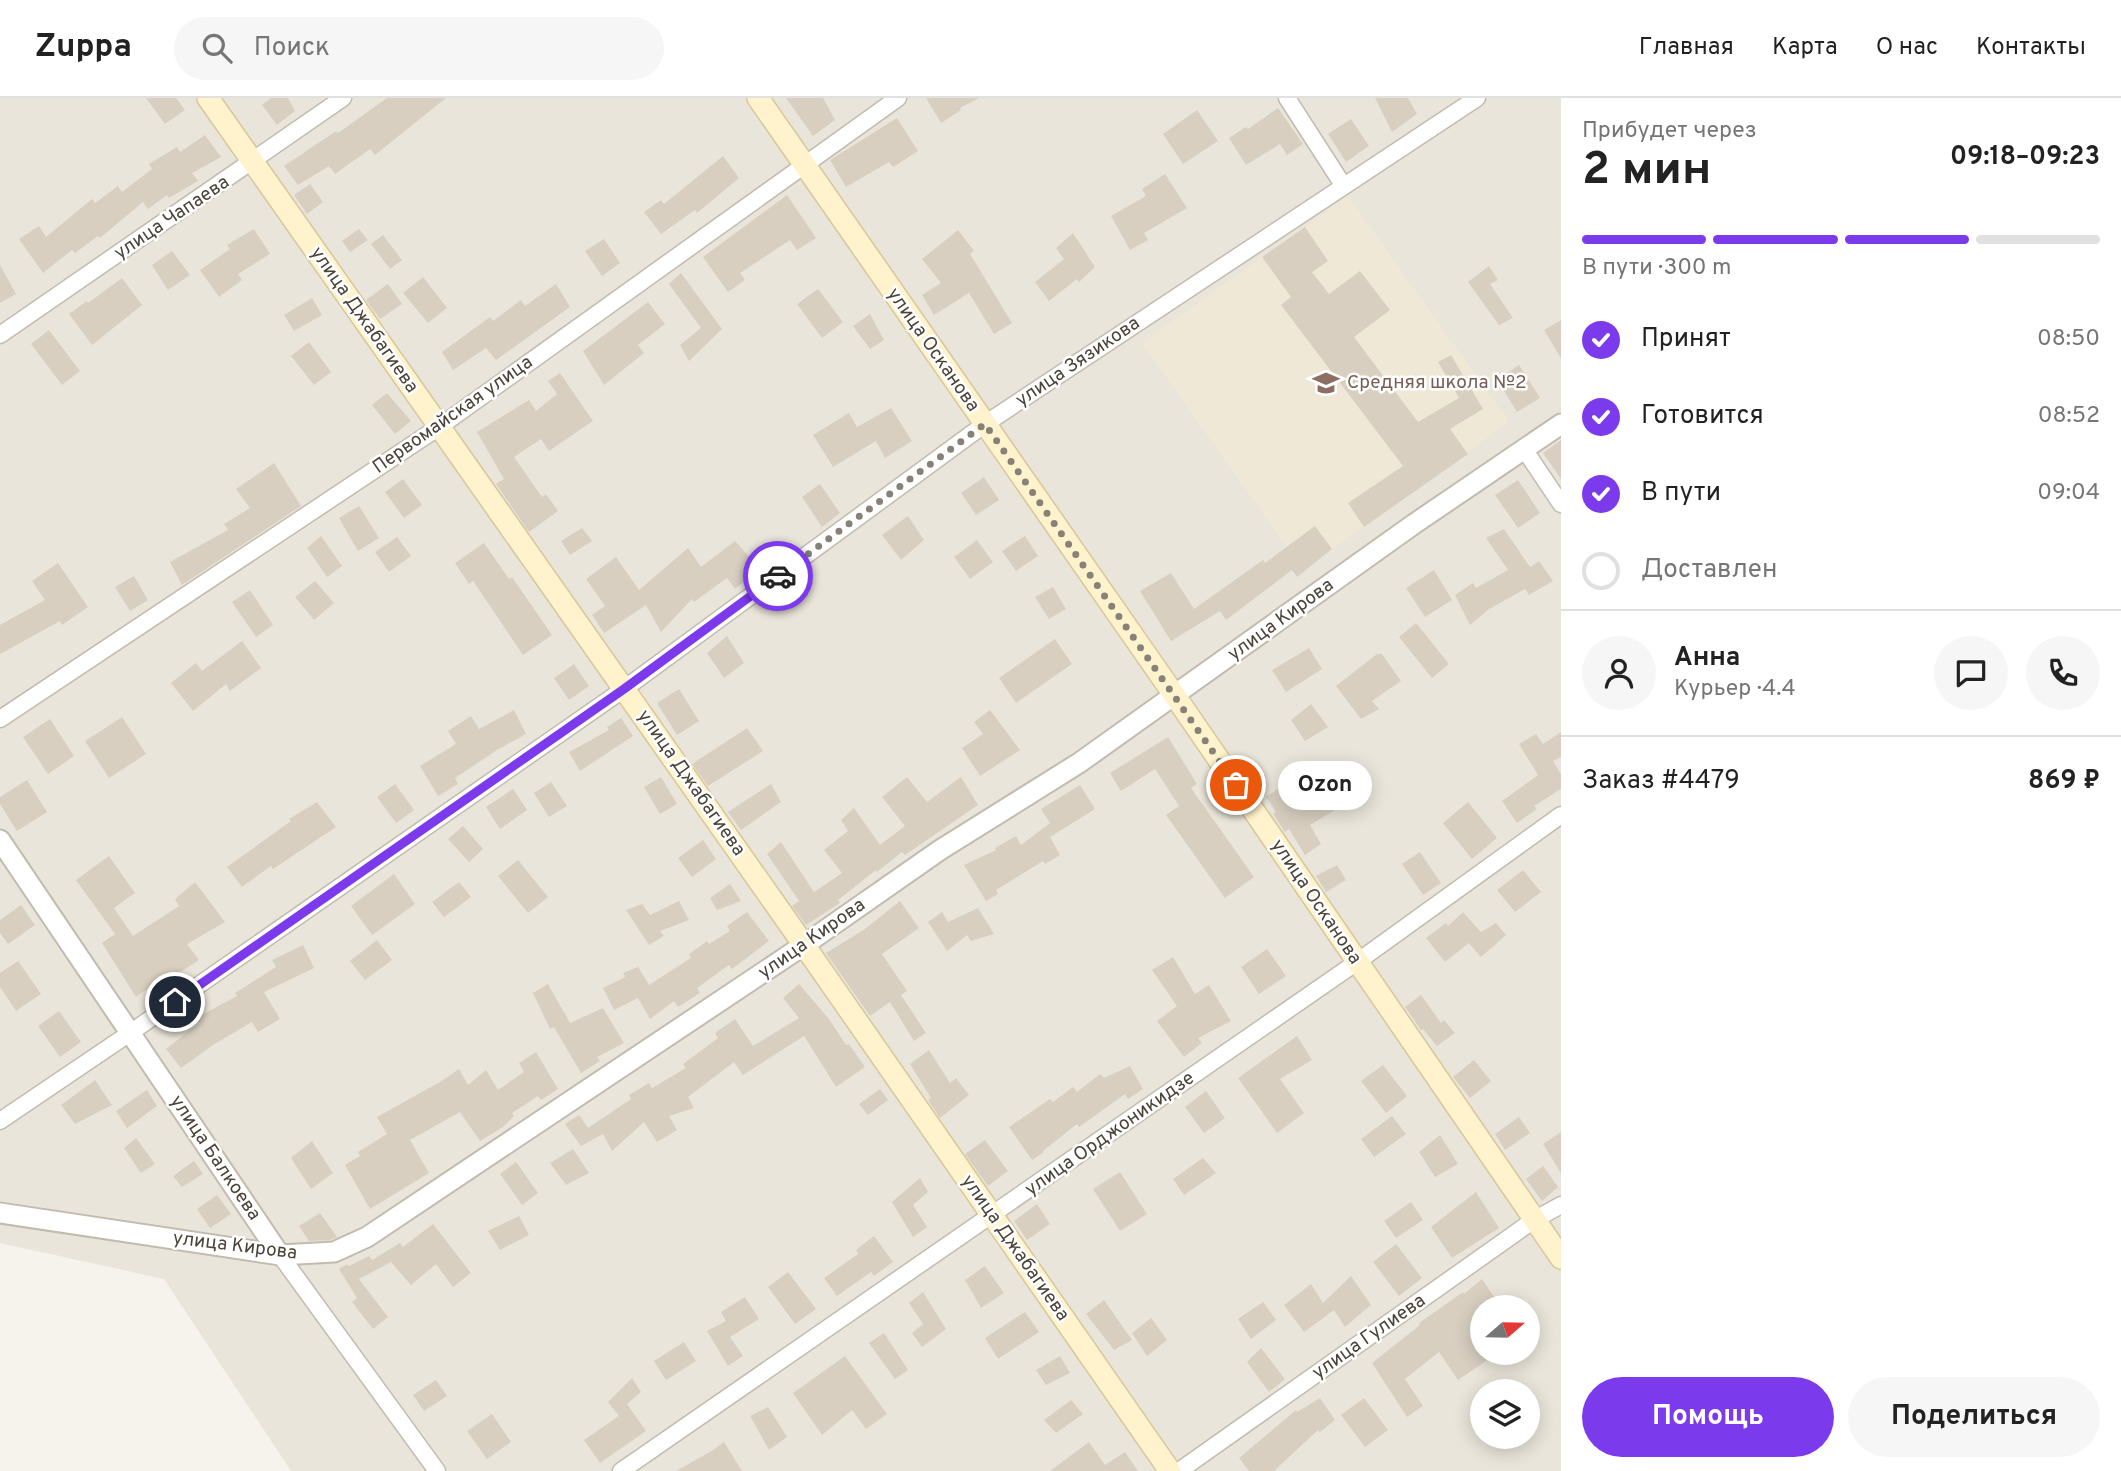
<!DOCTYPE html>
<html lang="ru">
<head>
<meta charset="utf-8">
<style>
	:root { --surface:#fff; --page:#f6f6f6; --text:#222; --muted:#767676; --line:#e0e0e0; --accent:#7c3aed }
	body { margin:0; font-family:Overpass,sans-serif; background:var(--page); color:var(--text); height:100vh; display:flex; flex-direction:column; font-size:26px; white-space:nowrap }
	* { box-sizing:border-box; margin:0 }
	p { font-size:23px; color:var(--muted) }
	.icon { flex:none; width:38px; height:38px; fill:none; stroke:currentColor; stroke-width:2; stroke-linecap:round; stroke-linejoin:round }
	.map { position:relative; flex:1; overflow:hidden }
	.side { display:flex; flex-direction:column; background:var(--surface); width:560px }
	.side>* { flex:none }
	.needle { width:46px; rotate:70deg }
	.tools { position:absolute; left:1470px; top:1197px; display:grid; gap:14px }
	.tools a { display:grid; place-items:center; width:70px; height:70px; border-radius:50%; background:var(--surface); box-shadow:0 4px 18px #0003; font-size:35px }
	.pin { position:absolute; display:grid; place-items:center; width:60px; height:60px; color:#fff; margin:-30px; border:4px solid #fff; border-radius:50%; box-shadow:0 2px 7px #0007 }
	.courier { position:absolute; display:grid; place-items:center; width:70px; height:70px; margin:-35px; border:5px solid #7c3aed; border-radius:50%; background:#fff; color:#222; box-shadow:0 2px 9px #0007 }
	.bubble { position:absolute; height:49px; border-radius:24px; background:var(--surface); box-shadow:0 4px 18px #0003; font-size:23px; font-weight:700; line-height:49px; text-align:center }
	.headline em { font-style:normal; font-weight:700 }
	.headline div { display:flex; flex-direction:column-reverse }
	.headline { display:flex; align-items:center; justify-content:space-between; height:119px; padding:0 21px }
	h1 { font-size:46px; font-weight:700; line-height:52px }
	.bar { display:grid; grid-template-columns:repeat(4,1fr); gap:10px 7px; align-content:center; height:84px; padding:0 21px }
	.bar i { height:9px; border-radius:5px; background:var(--line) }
	.bar .on { background:var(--accent) }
	.bar p { grid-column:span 4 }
	.line { display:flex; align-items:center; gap:18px; padding:0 21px; border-top:2px solid var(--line) }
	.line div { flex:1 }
	.round { display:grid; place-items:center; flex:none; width:74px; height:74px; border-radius:37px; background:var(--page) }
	ol { padding:0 21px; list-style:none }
	li { display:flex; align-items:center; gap:21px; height:77px }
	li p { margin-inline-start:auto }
	li .icon { padding:7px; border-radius:50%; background:var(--accent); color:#fff; stroke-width:4 }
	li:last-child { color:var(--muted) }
	li i { width:38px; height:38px; border:4px solid var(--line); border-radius:50% }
	.button { display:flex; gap:14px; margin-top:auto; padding:14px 21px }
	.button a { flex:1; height:80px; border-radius:42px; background:var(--accent); color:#fff; font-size:28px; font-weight:700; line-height:80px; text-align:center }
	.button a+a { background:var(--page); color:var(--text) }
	header { display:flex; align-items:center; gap:42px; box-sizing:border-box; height:98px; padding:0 35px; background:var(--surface); border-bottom:2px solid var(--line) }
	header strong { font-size:33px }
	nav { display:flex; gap:38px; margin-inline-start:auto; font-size:24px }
	.search { width:490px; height:63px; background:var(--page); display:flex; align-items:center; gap:18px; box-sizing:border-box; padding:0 24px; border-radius:38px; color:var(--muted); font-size:26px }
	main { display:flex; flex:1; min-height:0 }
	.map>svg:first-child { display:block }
	.residential { fill:#eae5da; fill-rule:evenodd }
	.education { fill:#efe8d6 }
	.building { fill:#d8cfc1 }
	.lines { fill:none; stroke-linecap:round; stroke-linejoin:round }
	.minor-casing { stroke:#c2bbae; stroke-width:19 }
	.tertiary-casing { stroke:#c2bbae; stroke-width:23 }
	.secondary-casing { stroke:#d6c79b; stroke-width:24 }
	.minor { stroke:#fff; stroke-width:16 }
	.tertiary { stroke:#fff; stroke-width:19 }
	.secondary { stroke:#fff3cd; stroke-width:21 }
	.done { stroke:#878178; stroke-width:7; stroke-dasharray:0 12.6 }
	.route { stroke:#7c3aed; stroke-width:9 }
	.labels { text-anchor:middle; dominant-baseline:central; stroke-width:5; stroke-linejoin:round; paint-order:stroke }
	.street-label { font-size:19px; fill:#4b4439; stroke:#fff }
	.education-label { font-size:19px; fill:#785e54; stroke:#fff; text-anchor:start }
</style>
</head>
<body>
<header>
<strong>Zuppa</strong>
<div class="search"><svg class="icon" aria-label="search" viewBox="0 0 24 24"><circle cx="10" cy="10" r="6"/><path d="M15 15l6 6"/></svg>Поиск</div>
<nav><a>Главная</a><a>Карта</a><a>О нас</a><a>Контакты</a></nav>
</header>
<main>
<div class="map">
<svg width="1561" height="1373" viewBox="0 0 1561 1373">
	<rect width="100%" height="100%" fill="#f6f3ec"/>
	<path class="residential" d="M0 0H1561V1373H291L164 1181 0 1145ZM1482 1209H1528V1255H1482ZM1482 1293H1528V1339H1482Z"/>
	<path class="education" d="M1348 98 1509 324 1303 472 1142 245Z"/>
	<path class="building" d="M146 0H176L185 12 165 26Z
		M271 0H288L295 13 277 27 262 7Z
		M387 0H446L375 57 370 51 335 76 329 68 298 87 284 68 336 33 338 35Z
		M786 0H823L835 22 813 38Z
		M926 0H979L960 10 961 12 941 25Z
		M1375 0H1408L1417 16 1392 34Z
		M1278 10 1303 46 1287 57 1280 46 1246 67 1229 40 1246 29 1248 31Z
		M1197 12 1218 43 1183 66 1163 36Z
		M897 20 918 53 893 69 889 64 846 89 830 62Z
		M1351 21 1369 48 1346 64 1328 36Z
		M205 37 221 59 192 75 198 83 169 100 167 97 148 111 143 104 100 140 98 138 75 155 72 152 43 175 19 141 39 128 46 139 92 101 95 105 118 88 122 94 152 71 149 66 177 49 180 54Z
		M723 58 739 80 697 115 695 112 661 136 644 114 661 102 664 106Z
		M1165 76 1187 110 1144 135 1148 142 1130 152 1111 118 1146 98 1142 91Z
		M310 86 323 104 307 116 294 97Z
		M787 97 816 140 797 152 790 142 740 175 745 182 728 194 703 159Z
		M1305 129 1328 163 1312 174 1329 196 1360 173 1390 212 1354 239 1418 324 1459 300 1438 264 1451 257 1483 311 1450 331 1468 356 1364 429 1348 405 1403 368 1281 207 1291 199 1262 159Z
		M254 131 270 156 238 176 242 182 219 199 200 172 230 151 227 147Z
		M359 131 368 142 350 154 342 143Z
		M958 132 974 153 970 156 1012 225 994 236 969 195 934 217 922 197 941 185 922 161Z
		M1073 135 1095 169 1079 184 1077 181 1049 203 1035 184 1064 161 1056 150Z
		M383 137 402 162 390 171 371 146Z
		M604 141 620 165 602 178 585 153Z
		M172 153 190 177 168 192 152 167Z
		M0 167 16 196 0 205Z
		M1489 168 1498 182 1490 186 1513 220 1499 227 1468 184Z
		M681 175 722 231 689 263 680 247 701 230 669 186Z
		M423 179 447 210 428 225 403 195Z
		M122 180 142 207 92 247 69 216 87 203 88 205Z
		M388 186 402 206 380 221 366 202Z
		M556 186 570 209 496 262 486 250 453 272 442 254 490 219 493 223 521 202 525 208Z
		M818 191 843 224 822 240 797 206Z
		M312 200 322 217 294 233 284 217Z
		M648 204 665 226 638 247 644 255 604 287 583 253Z
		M870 216 884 242 870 251 853 228Z
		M1561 222V260L1544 232Z
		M49 232 80 273 62 287 31 246Z
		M309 244 331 274 314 287 291 258Z
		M1519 267 1540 300 1517 314 1497 282Z
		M560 275 593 323 549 353 541 341 514 359 542 399 546 396 558 413 529 434 496 386 504 381 477 334 529 302 536 313 557 296 548 283Z
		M387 295 411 323 395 336 372 307Z
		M891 310 912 343 885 360 876 343 833 369 813 337 849 315 857 329Z
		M1561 342V381L1543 355Z
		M274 365 301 408 182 487 170 464 228 432 224 426 250 410 236 391Z
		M984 379 999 402 976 417 961 395Z
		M403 381 422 407 404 420 385 394Z
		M1518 382 1540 415 1518 430 1495 397Z
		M820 386 840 415 822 429 802 399Z
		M359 408 379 440 358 453 339 420Z
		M908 418 924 442 901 462 882 437Z
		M1315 428 1332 451 1297 479 1292 472 1226 522 1220 513 1171 543 1140 493 1171 475 1194 511 1263 462 1265 465Z
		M582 430 592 443 570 457 561 443Z
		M1504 431 1530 469 1539 463 1553 483 1529 497 1525 491 1489 511 1470 527 1455 497 1473 485 1476 490 1508 472 1486 440Z
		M321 438 342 468 327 479 307 450Z
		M1025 438 1038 458 1016 473 1002 453Z
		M397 439 411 458 389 474 375 454Z
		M977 442 993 464 970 481 954 459Z
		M735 443 760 471 735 491 727 480 694 504 692 501 661 534 646 507 604 535 592 517 605 508 586 481 616 459 639 492 688 450 701 469Z
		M484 445 509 481 512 479 552 537 523 557 473 483 469 486 455 465Z
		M58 465 88 509 62 527 60 523 0 556V527L45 502 32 483Z
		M1434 472 1452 502 1425 519 1406 490Z
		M134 478 148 502 130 513 115 489Z
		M315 483 334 505 314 522 295 499Z
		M1053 489 1066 511 1049 521 1035 499Z
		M250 492 273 527 256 539 232 504Z
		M1416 525 1449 566 1432 580 1399 539Z
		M727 538 744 565 724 580 707 555Z
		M1055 541 1072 566 1016 605 999 580Z
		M242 543 261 570 230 593 226 586 193 613 171 585 196 565 202 573Z
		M1309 550 1322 571 1286 594 1272 572Z
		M1377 556H1382L1401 583 1372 603 1379 611 1361 621 1336 588Z
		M574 566 589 588 569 602 554 580Z
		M679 591 699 623 677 637 657 605Z
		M1311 606 1328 629 1305 643 1291 622Z
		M514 612 526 636 497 652 455 680 458 686 438 698 420 668 456 646 448 633 471 618 479 631Z
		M990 612 1020 652 980 678 962 650 983 636 974 624Z
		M122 619 146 656 109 680 85 643Z
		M621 620 633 638 580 673 569 654 609 632 607 629Z
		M50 621 74 658 48 676 23 639Z
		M747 630 763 653 708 688 692 666Z
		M1561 634V659L1553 663 1561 676V691L1534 708 1537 711 1517 725 1502 703 1538 677 1519 646 1536 636 1543 646Z
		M1168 639 1197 686 1191 690 1254 779 1225 800 1166 717 1179 708 1155 671 1121 693 1110 675Z
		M1299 676 1311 694 1331 682 1345 706 1310 727 1321 746 1305 757 1289 731 1285 734 1273 716 1276 714 1266 699Z
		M661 679 677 706 660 716 644 689Z
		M907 679 927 704 961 679 978 707 905 757 902 754 877 774 876 772 838 802 840 805 806 827 792 808 799 803 767 756 781 744 814 794 842 775 824 752 848 733 841 722 854 710 880 747 905 728 882 699Z
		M27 682 47 714 17 733 0 706V699Z
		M551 684 567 708 549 719 534 695Z
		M395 686 414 712 396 725 377 699Z
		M771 686 781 704 741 732 728 714Z
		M1080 687 1095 711 1050 739 1060 757 1045 766 1043 763 996 792 998 796 986 803 964 767 996 752 995 750 1016 738 1021 747 1050 725 1041 711Z
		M513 691 527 712 500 731 486 709Z
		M317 704 336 729 273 771 271 768 242 789 227 769 291 723 289 721Z
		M1468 704 1497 740 1472 761 1443 725Z
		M463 728 483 751 469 764 448 741Z
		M703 742 716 761 692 779 678 760Z
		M1420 754 1441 785 1423 797 1402 766Z
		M109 758 135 795 114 810 133 838 179 808 175 801 195 784 225 824 187 846 199 862 176 877 173 873 136 899 102 845 115 836 76 782Z
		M518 762 548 799 528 815 498 778Z
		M1337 767 1346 782 1326 794 1316 778Z
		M1523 772 1541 794 1515 814 1497 792Z
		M394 776 415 806 372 837 351 808Z
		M459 784 471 799 444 819 432 804Z
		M730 786 741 803 717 812 710 800Z
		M679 803 689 822 660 833 664 838 649 847 626 812 642 806 650 817Z
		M900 803 919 830 882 856 907 893 901 897 926 935 914 943 890 904 870 918 826 855 865 831Z
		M21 807 35 827 8 846 0 835V822Z
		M978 810 994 836 971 843 967 837 947 853 928 824 942 814 948 824Z
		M747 814 769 843 732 871 729 867 697 890 700 895 678 909 674 903 650 921 638 900 614 912 603 890 625 879 623 875 638 869 649 887 691 860 689 856 707 843 709 846 730 833 727 828Z
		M1463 814 1481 834 1496 825 1506 837 1481 859 1469 845 1445 864 1426 840 1446 825 1448 828Z
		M377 842 392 862 365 882 350 863Z
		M303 847 314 870 264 894 280 921 258 934 252 924 213 947 181 970 166 951 199 925 196 920 237 898 235 895 276 869 272 862Z
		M1267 851 1286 878 1259 896 1241 869Z
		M1173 859 1195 896 1209 887 1231 923 1198 940 1202 945 1184 959 1157 923 1177 908 1152 872Z
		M18 863 41 896 16 913 0 889V875Z
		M548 886 570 925 603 910 624 945 597 959 600 963 581 975 554 929 550 931 533 895Z
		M799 886 829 921 846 947 849 946 865 969 836 989 804 938 743 977 734 964 688 999 694 1010 669 1018 677 1032 657 1044 644 1024 612 1053 603 1036 581 1048 565 1026 579 1017 588 1030 631 1001 629 997 649 985 652 990 686 970 683 966 718 940 715 935 735 921 753 948 799 920 783 900Z
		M1421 897 1441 925 1444 922 1455 935 1437 948 1423 931 1421 932 1405 909Z
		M59 913 81 944 60 959 38 928Z
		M1297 938 1312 962 1280 981 1304 1015 1277 1035 1238 980Z
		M929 952 950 985 956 980 969 997 940 1020 928 1002 931 1000 910 966Z
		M536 954 558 991 541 1002 538 998 512 1015 514 1018 503 1029 480 1043 460 1014 410 1042 429 1075 370 1111 345 1067 360 1058 358 1054 387 1036 377 1019 440 984 459 971 468 987 486 972 498 992 524 974 519 965Z
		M1474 962 1491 983 1470 1000 1453 979Z
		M1383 967 1407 998 1386 1015 1361 983Z
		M1130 968 1143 991 1128 1001 1125 996 1079 1029 1077 1026 1043 1053 1044 1054 1032 1062 1009 1029 1050 1001 1053 1004 1073 989 1077 994 1100 976 1104 980Z
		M95 982 112 1007 75 1026 61 1007Z
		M880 991 888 1002 868 1017 859 1006Z
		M147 992 157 1008 127 1030 116 1013Z
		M1206 993 1225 1020 1204 1035 1185 1009Z
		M1392 1018 1406 1036 1374 1059 1361 1041Z
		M1519 1019 1530 1035 1505 1052 1495 1036Z
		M1561 1034V1075L1543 1046Z
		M1440 1037 1458 1066 1435 1079 1419 1054Z
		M136 1040 155 1066 141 1075 124 1050Z
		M985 1042 1008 1073 988 1088 965 1056Z
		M312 1043 333 1075 311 1091 291 1060Z
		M573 1051 589 1075 566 1087 550 1065Z
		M1203 1060 1216 1075 1184 1097 1173 1081Z
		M194 1063 203 1076 182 1089 173 1078Z
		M516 1064 538 1095 522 1107 500 1076Z
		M1543 1068 1558 1089 1542 1103 1526 1081Z
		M1120 1074 1147 1116 1120 1133 1093 1091Z
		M920 1080 928 1094 913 1107 927 1129 913 1139 892 1104Z
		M1476 1094 1499 1130 1452 1160 1431 1129Z
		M217 1097 231 1116 210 1130 197 1111Z
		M1411 1104 1423 1122 1396 1140 1384 1123Z
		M1037 1106 1050 1126 1027 1142 1014 1123Z
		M320 1115 337 1139 330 1142 309 1143 299 1128Z
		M519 1118 529 1137 500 1152 488 1133Z
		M433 1126 471 1175 453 1189 436 1166 411 1187 391 1164 359 1181 388 1219 373 1231 352 1204 357 1200 339 1171 347 1166 349 1168 369 1158 372 1162 400 1145 403 1149Z
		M874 1138 893 1164 874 1178 871 1174 837 1198 824 1180 858 1156 856 1152Z
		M1396 1146 1422 1180 1399 1198 1373 1164Z
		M985 1168 1004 1195 981 1210 965 1182Z
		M788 1174 816 1211 795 1226 768 1189Z
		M1351 1178 1371 1207 1345 1229 1334 1212 1304 1234 1284 1207 1311 1186 1323 1205Z
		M1482 1181 1501 1209H1482V1255H1498L1458 1282 1439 1254 1405 1281 1423 1308 1407 1319 1372 1265 1420 1227 1419 1225 1463 1194 1464 1196Z
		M923 1194 946 1231 922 1249 912 1235 923 1226 909 1205Z
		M745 1199 759 1221 730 1239 743 1258 728 1268 707 1233 726 1223 721 1214Z
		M1104 1202 1132 1242 1114 1252 1086 1216Z
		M1263 1204 1276 1222 1251 1241 1238 1221Z
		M1025 1214 1039 1234 998 1261 985 1240Z
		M1151 1220 1167 1242 1147 1258 1132 1235Z
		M884 1235 908 1272 895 1281 869 1245Z
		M684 1244 696 1263 666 1282 654 1263Z
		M1261 1250 1285 1281 1269 1294 1247 1264Z
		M845 1258 887 1316 866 1331 852 1312 822 1337 793 1295Z
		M1060 1258 1070 1275 1046 1287 1036 1272Z
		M632 1280 641 1294 627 1306 646 1333 600 1365 584 1342 619 1318 608 1304Z
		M436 1282 447 1298 424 1313 413 1297Z
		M1320 1300 1335 1322 1320 1334 1318 1332 1274 1373H1249L1239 1360 1296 1312 1297 1314Z
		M1364 1300 1388 1332 1365 1349 1341 1317Z
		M1071 1302 1083 1316 1056 1335 1044 1322Z
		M768 1309 787 1339 769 1352 750 1318Z
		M492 1316 511 1344 487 1361 467 1333Z
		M724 1344 742 1373H676L710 1354Z
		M1089 1344 1105 1367 1125 1354 1138 1373H1050Z"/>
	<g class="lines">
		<g class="minor-casing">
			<path id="minor" d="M1287 0 1343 87
				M0 237 343 0
				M1524 351 1561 406
				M0 621 439 329 898 0
				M0 1023 130 935 624 591 985 326 1477 0
				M280 1157 437 1373
				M621 1373 1357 864 1561 717
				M1179 1373 1534 1122 1561 1107"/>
		</g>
		<g class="tertiary-casing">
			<path id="tertiary" d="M0 742 280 1157
				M0 1115 280 1157 334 1154 367 1139 804 847 940 752 1079 665 1414 426 1561 326"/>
		</g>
		<g class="secondary-casing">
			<path id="secondary" d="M208 0 804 847 1170 1373
				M758 0 1175 598 1561 1160"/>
		</g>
		<use href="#minor" class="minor"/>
		<use href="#tertiary" class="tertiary"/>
		<use href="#secondary" class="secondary"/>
	</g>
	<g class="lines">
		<path class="done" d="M778 478 985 326 1236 687"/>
		<path class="route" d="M175 904 624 591 778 478"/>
	</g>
	<defs>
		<g id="school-bare" transform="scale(2.1)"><path d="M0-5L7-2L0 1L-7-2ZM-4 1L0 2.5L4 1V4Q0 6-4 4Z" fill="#8d6e63" stroke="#fff" stroke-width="2.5" paint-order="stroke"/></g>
	</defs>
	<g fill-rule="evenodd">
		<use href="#school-bare" x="1326" y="285"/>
	</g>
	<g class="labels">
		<g class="street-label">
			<text transform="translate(172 120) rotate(-34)">улица Чапаева</text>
			<text transform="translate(364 222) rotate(55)">улица Джабагиева</text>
			<text transform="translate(933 252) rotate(55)">улица Осканова</text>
			<text transform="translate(1078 264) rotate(-34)">улица Зязикова</text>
			<text transform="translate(453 317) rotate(-35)">Первомайская улица</text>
			<text transform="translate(1281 522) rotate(-36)">улица Кирова</text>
			<text transform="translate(691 685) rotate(55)">улица Джабагиева</text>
			<text transform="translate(1316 804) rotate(56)">улица Осканова</text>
			<text transform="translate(812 841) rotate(-35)">улица Кирова</text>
			<text transform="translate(1110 1036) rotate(-35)">улица Орджоникидзе</text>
			<text transform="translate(215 1060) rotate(56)">улица Балкоева</text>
			<text transform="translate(235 1148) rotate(7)">улица Кирова</text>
			<text transform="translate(1015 1150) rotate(55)">улица Джабагиева</text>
			<text transform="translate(1369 1239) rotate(-35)">улица Гулиева</text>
		</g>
		<g class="education-label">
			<text x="1347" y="285">Средняя школа №2</text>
		</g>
	</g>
</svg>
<div class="tools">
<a><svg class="needle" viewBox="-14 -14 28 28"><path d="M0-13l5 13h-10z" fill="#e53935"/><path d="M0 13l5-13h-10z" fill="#767676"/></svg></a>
<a><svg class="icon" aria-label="layers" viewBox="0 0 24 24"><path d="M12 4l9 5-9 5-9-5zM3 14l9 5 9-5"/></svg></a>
</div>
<div class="pin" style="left:1236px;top:687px;background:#ea580c"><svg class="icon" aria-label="bag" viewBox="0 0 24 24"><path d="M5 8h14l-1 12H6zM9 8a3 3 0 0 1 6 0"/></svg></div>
<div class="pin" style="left:175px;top:904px;background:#1f2937"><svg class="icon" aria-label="home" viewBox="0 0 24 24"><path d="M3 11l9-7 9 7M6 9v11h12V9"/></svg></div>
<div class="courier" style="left:778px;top:478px"><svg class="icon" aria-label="car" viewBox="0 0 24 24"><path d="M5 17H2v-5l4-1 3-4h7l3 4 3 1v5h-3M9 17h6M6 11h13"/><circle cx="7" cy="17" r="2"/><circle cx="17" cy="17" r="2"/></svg></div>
<div class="bubble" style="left:1278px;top:663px;width:94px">Ozon</div>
</div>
<section class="side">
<div class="headline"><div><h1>2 мин</h1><p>Прибудет через</p></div><em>09:18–09:23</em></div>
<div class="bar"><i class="on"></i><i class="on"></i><i class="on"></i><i></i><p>В пути · 300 m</p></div>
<ol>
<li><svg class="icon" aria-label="check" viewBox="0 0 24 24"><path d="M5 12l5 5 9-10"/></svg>Принят<p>08:50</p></li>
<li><svg class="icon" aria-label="check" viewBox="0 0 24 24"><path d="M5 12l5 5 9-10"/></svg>Готовится<p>08:52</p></li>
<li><svg class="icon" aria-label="check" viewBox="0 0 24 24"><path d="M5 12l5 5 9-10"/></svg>В пути<p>09:04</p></li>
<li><i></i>Доставлен</li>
</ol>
<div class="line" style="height:126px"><a class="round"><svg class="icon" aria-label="person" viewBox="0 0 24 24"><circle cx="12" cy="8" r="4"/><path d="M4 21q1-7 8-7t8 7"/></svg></a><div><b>Анна</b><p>Курьер · 4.4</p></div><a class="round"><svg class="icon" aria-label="chat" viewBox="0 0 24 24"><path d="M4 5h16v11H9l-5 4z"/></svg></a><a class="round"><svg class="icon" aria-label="phone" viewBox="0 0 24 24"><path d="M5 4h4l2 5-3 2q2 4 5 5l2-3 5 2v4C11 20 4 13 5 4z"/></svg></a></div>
<div class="line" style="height:91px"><div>Заказ #4479</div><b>869 ₽</b></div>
<div class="button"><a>Помощь</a><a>Поделиться</a></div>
</section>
</main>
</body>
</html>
